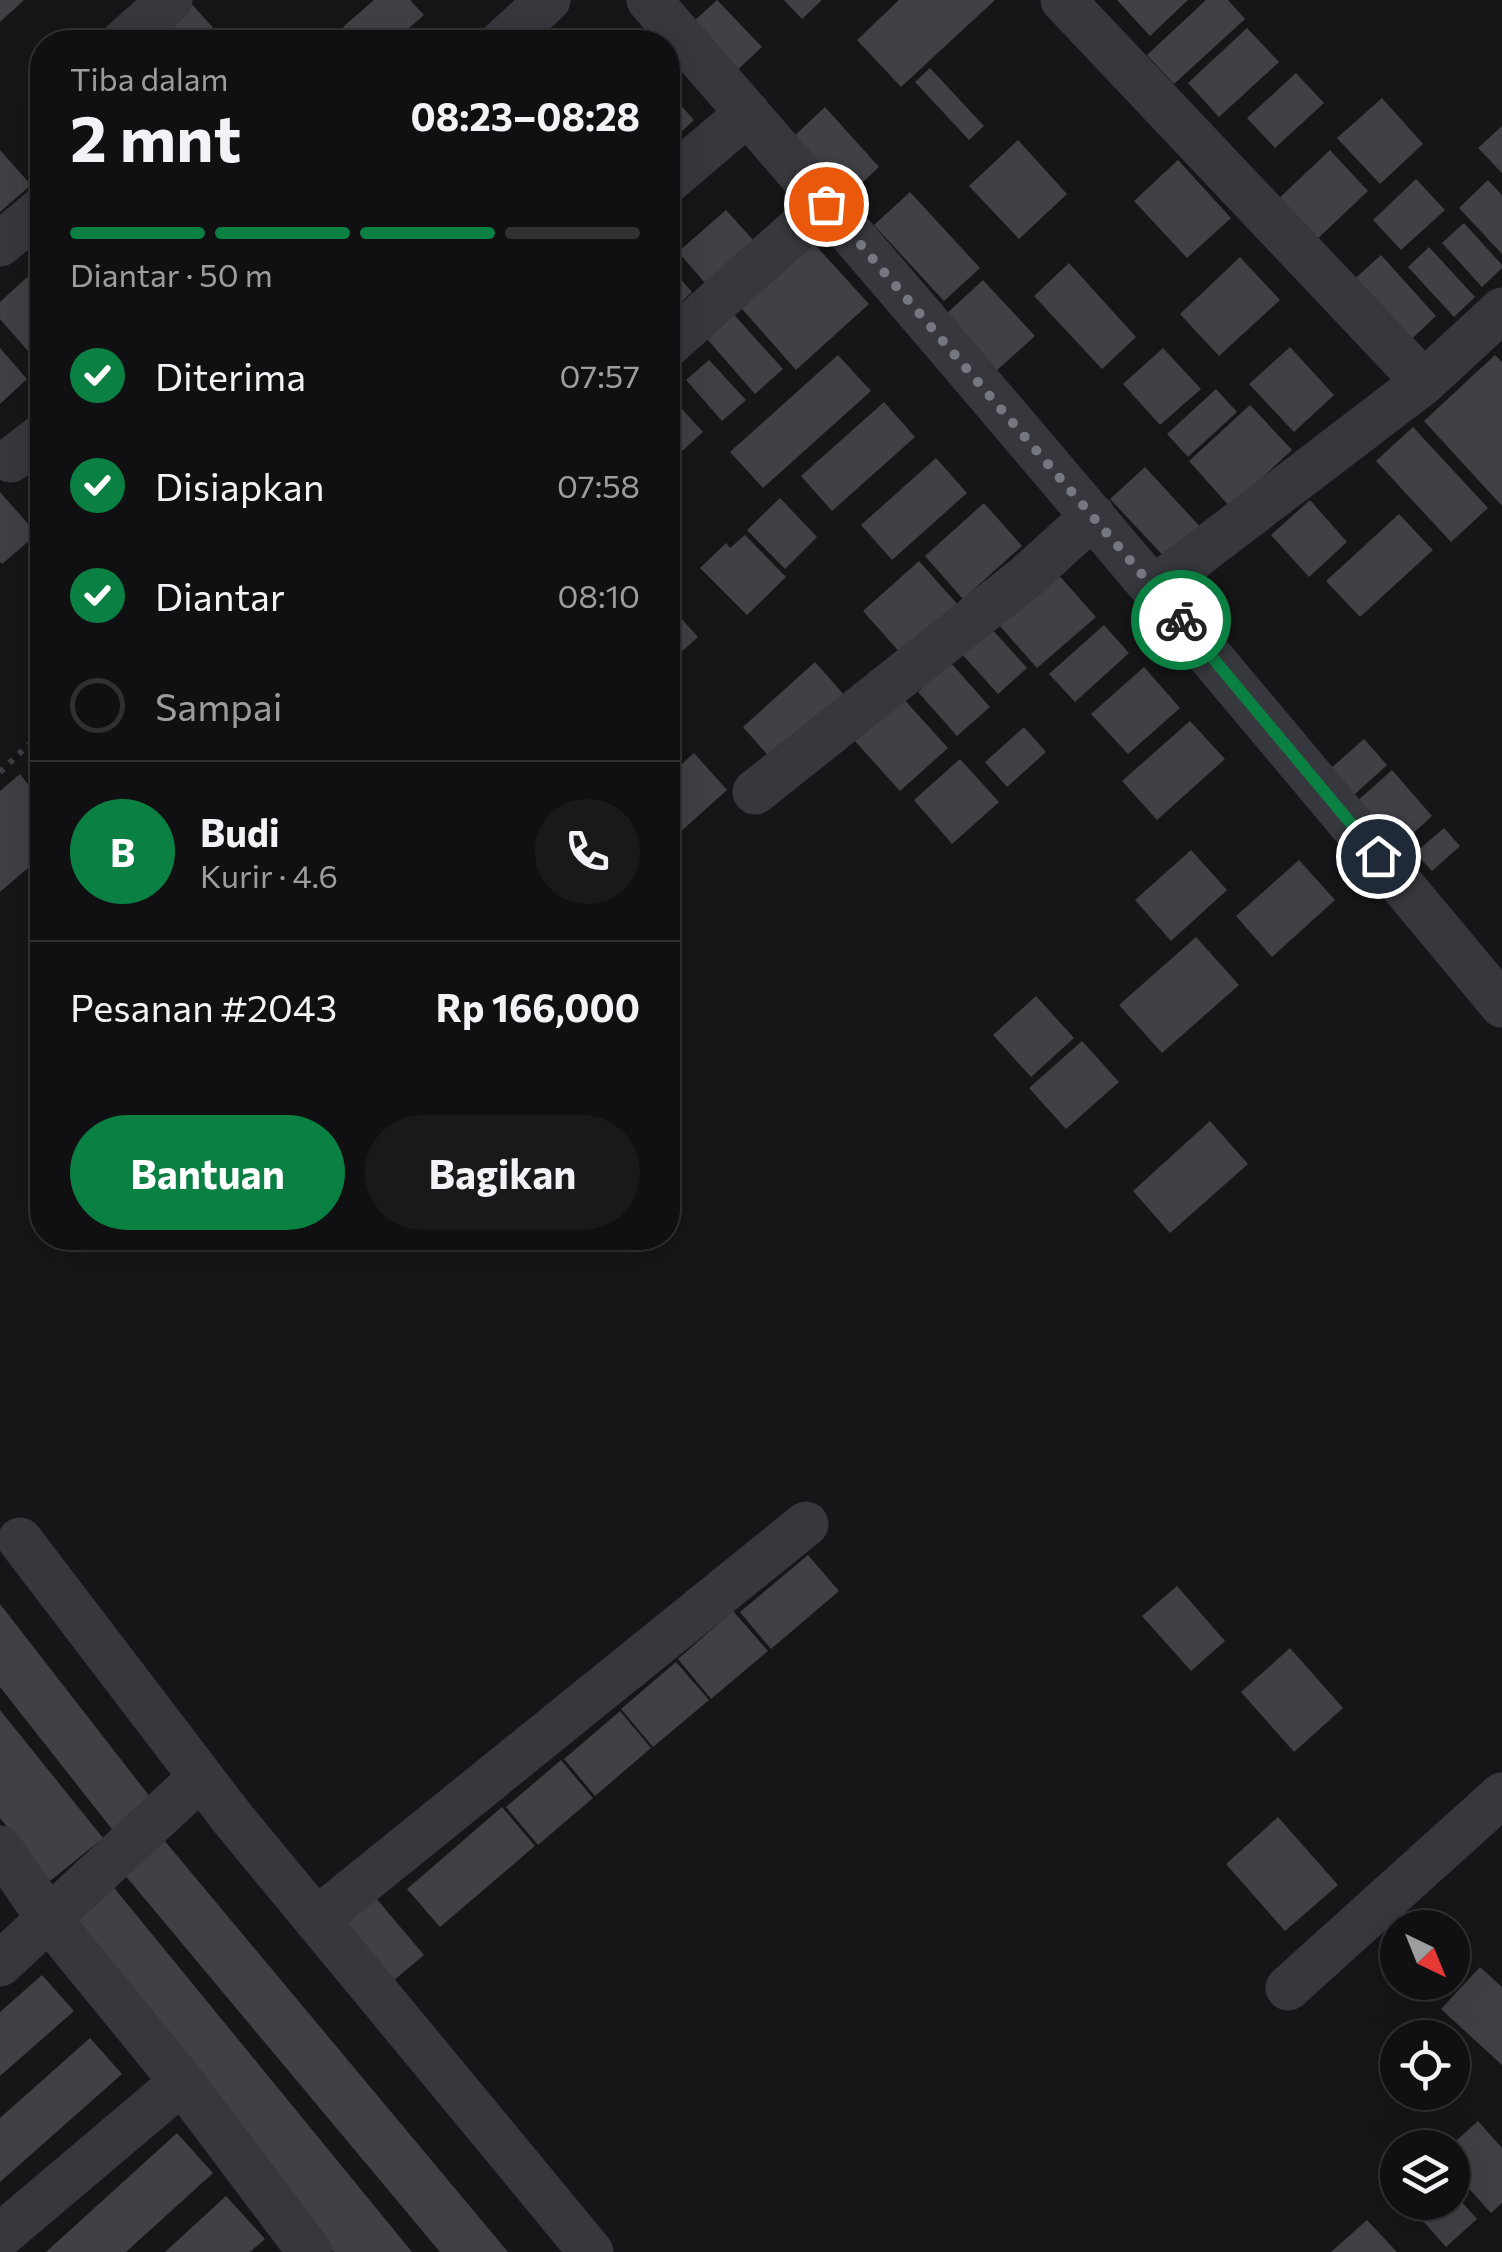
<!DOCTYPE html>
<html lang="id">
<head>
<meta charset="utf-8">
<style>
	:root { --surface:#101012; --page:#19191b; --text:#f1f3f6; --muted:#9c9d9f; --line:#303032; --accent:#0b8043 }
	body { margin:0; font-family:Commissioner,sans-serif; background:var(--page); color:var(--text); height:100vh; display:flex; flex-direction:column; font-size:38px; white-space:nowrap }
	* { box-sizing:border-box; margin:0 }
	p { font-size:32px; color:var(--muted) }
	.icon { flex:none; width:55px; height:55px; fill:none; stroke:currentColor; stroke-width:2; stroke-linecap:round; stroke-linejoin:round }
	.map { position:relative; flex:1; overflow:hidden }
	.side { position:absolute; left:30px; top:30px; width:650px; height:1220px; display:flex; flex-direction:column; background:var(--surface); border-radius:40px; box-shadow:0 10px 40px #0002,0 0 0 2px var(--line) }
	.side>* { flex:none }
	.needle { width:65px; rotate:137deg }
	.buttons { position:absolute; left:1380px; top:1910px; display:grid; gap:20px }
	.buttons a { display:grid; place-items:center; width:90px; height:90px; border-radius:50%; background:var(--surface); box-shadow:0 10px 40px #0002,0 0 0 2px var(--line); font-size:50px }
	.pin { position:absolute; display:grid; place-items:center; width:85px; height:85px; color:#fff; margin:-42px; border:5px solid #fff; border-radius:50%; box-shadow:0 2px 10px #0007 }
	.courier { position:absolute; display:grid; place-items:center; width:100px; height:100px; margin:-50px; border:8px solid #0b8043; border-radius:50%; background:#fff; color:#222; box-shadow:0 2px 12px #0007 }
	.summary em { font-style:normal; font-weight:700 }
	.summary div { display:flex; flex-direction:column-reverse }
	.summary { display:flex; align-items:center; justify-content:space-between; height:170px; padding:0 40px }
	h1 { font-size:65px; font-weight:700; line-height:75px }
	.bar { display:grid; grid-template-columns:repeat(4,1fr); gap:15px 10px; align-content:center; height:120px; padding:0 40px }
	.bar i { height:12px; border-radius:8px; background:var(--line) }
	.bar .current { background:var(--accent) }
	.bar p { grid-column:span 4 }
	.line { display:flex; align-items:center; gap:25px; padding:0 40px; border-top:2px solid var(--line) }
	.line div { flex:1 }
	.round { display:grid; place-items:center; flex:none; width:105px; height:105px; border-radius:52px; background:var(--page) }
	ol { padding:0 40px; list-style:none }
	li { display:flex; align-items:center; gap:30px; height:110px }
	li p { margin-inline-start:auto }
	li .icon { padding:10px; border-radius:50%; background:var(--accent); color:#fff; stroke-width:4 }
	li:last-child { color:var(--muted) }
	li i { width:55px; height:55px; border:5px solid var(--line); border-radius:50% }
	.button { display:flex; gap:20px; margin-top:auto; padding:20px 40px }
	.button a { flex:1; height:115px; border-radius:60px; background:var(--accent); color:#fff; font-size:40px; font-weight:700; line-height:115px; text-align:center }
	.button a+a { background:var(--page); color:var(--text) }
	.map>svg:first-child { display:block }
	.building { fill:#404145 }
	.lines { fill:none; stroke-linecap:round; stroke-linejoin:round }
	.path { stroke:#3d3f44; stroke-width:6; stroke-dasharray:5 8; stroke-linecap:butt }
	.street { stroke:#37383d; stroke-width:45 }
	.done { stroke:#757880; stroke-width:10; stroke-dasharray:0 18 }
	.route { stroke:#0b8043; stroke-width:12 }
</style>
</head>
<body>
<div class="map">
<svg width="1502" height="2252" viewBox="0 0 1502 2252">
	<rect width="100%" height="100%" fill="#161618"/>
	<path class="building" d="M0 0H24L0 22Z
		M188 0 226 42H158L149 33Z
		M374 0H410L424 15 393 42H357L343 27Z
		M717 0 762 47 736 71 692 23Z
		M784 0H822L802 19Z
		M899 0H995L901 87 857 40Z
		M1117 0H1188L1150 36Z
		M1206 0H1228L1245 19 1174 84 1147 55Z
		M1247 28 1279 62 1219 117 1188 83Z
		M930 68 984 126 969 140 915 82Z
		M1296 73 1324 103 1275 148 1247 118Z
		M1382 98 1423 144 1380 184 1337 138Z
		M676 100 694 120 668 144V107Z
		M825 107 879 167 845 199 790 140Z
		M1502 126V173L1478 148Z
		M1018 140 1067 194 1019 239 969 186Z
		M0 150 31 185 0 212Z
		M1330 150 1368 191 1313 243 1275 202Z
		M1178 160 1231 218 1187 258 1134 201Z
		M1416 179 1445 210 1401 250 1373 220Z
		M1488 180 1502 195V254L1459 208Z
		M910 192 980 268 944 301 874 225Z
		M726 210 754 241 706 284 678 252Z
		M1464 223 1502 265V268L1482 287 1442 243Z
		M808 237 869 304 796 370 736 302Z
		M1429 247 1475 297 1454 317 1408 267Z
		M1381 255 1436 316 1405 345 1349 284Z
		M1240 257 1280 300 1219 356 1180 314Z
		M1069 263 1136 337 1102 369 1034 296Z
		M670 267 692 292 668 314V269Z
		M37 268 42 275V367L0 319V302Z
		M983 280 1035 336 995 372 944 316Z
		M728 308 783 369 755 394 701 332Z
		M1290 347 1334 395 1294 432 1249 384Z
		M0 348 27 379 0 404Z
		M1163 348 1201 389 1160 425 1123 384Z
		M838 355 871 391 763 488 730 452Z
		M1495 355 1502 362V506L1424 421Z
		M709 360 746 400 722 421 686 380Z
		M1216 389 1237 412 1188 457 1167 434Z
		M672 398 703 432 668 464V401Z
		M884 402 915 437 832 511 801 476Z
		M1250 405 1292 450 1230 507 1189 461Z
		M1413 427 1488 508 1451 542 1376 461Z
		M936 458 967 493 892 560 861 525Z
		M1145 467 1204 531 1170 563 1110 499Z
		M0 492 37 534 2 564 0 562Z
		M780 498 817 537 785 569 747 530Z
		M1310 500 1347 542 1309 577 1271 535Z
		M984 503 1022 546 963 599 925 556Z
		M1399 514 1433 550 1360 617 1326 581Z
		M745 535 786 577 747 615 700 568 726 543 730 548Z
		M919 561 959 606 903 656 863 611Z
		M1057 573 1096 617 1037 668 999 625Z
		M670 606 698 637 668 664V608Z
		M1104 625 1129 653 1075 702 1049 674Z
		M990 627 1027 668 998 694 961 653Z
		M815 662 846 697 773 761 743 727Z
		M950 662 990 707 957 736 918 692Z
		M1144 667 1180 708 1128 754 1091 714Z
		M901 696 948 748 900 791 853 739Z
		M1190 721 1225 759 1157 820 1122 781Z
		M1024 727 1046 752 1007 787 985 762Z
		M1364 739 1387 765 1354 795 1330 769Z
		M694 753 727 790 678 834 668 823V777Z
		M960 759 999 802 952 844 914 800Z
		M1392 770 1432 816 1395 850 1354 804Z
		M20 774 42 802V856L0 892V791Z
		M1444 828 1460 846 1432 871 1415 853Z
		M1191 850 1227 890 1171 941 1135 900Z
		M1299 860 1335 900 1272 957 1236 916Z
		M1196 937 1239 985 1162 1053 1119 1005Z
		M1036 996 1074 1038 1031 1077 993 1035Z
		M1082 1041 1119 1082 1066 1129 1029 1088Z
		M1210 1121 1248 1164 1170 1233 1133 1191Z
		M808 1555 839 1591 771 1649 740 1612Z
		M1177 1586 1225 1641 1191 1671 1142 1616Z
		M0 1604 154 1802 115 1833 0 1687Z
		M733 1611 768 1651 711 1699 678 1659Z
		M1290 1648 1343 1708 1294 1752 1241 1692Z
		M676 1662 709 1700 653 1747 621 1709Z
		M0 1710 103 1838 50 1881 0 1818Z
		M620 1711 651 1748 595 1796 564 1759Z
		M561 1760 593 1798 538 1845 506 1807Z
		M502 1807 535 1846 440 1927 407 1889Z
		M1278 1817 1338 1885 1285 1931 1226 1864Z
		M164 1840 508 2252H440L124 1874Z
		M111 1884 412 2252H334L64 1922Z
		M369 1890 424 1955 387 1986 332 1922Z
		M1480 1967 1502 1987V2065L1441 2009Z
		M42 1975 74 2011 0 2076V2012Z
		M90 2038 122 2074 0 2182V2118Z
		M1478 2121 1502 2148V2203L1491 2213 1452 2170V2148H1448Z
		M177 2133 213 2173 137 2242 126 2252H46Z
		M1452 2191 1477 2219 1446 2247 1406 2202H1452Z
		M226 2196 265 2239 250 2252H165Z
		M1367 2220 1397 2252H1331Z"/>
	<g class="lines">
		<path class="path" d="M0 772 42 732"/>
		<path class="street" d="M649 0C938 331 1221 668 1502 1005
			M1063 0 1424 382
			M123 42 170 0
			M502 42 548 0
			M668 181 748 113
			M0 244 42 209
			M668 345 826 204
			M11 460 42 436
			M1154 588 1424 382 1502 310
			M755 792 1026 577 1093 516
			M20 1540 233 1819 591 2252
			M0 1848 49 1919 182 2082 310 2252
			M316 1920 806 1524
			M0 1964 201 1777
			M1288 1988 1502 1795
			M0 2236 182 2082"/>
	</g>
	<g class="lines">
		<path class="done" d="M826 204 1181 620"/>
		<path class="route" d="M1181 620 1378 856"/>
	</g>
</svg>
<div class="buttons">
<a><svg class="needle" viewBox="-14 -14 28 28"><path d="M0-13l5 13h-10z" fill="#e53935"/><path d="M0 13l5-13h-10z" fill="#9c9d9f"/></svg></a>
<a><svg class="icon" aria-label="locate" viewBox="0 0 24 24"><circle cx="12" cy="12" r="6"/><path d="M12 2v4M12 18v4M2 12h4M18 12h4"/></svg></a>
<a><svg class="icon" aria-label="layers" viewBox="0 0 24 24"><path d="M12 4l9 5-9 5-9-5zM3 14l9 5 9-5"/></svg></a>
</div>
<div class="pin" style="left:826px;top:204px;background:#ea580c"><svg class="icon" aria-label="bag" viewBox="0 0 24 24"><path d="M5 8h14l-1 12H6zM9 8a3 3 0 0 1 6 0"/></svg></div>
<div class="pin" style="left:1378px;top:856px;background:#1f2937"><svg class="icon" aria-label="home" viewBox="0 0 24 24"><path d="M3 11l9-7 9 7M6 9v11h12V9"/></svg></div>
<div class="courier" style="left:1181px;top:620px"><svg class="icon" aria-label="bike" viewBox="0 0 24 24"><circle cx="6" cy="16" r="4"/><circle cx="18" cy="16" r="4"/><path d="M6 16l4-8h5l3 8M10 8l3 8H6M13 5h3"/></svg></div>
<section class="side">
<div class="summary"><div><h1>2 mnt</h1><p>Tiba dalam</p></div><em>08:23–08:28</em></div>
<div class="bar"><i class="current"></i><i class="current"></i><i class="current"></i><i></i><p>Diantar · 50 m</p></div>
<ol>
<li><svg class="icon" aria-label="check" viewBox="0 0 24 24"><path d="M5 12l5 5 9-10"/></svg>Diterima<p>07:57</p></li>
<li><svg class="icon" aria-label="check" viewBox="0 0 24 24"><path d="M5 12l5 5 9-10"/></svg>Disiapkan<p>07:58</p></li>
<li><svg class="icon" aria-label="check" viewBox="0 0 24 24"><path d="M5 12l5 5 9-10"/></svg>Diantar<p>08:10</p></li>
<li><i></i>Sampai</li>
</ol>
<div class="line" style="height:180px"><b class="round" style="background:var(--accent);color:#fff">B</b><div><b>Budi</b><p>Kurir · 4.6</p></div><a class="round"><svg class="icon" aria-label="phone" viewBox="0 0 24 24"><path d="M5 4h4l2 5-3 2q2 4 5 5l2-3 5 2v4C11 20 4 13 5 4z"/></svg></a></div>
<div class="line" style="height:130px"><div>Pesanan #2043</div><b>Rp 166,000</b></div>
<div class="button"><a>Bantuan</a><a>Bagikan</a></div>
</section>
</div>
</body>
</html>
